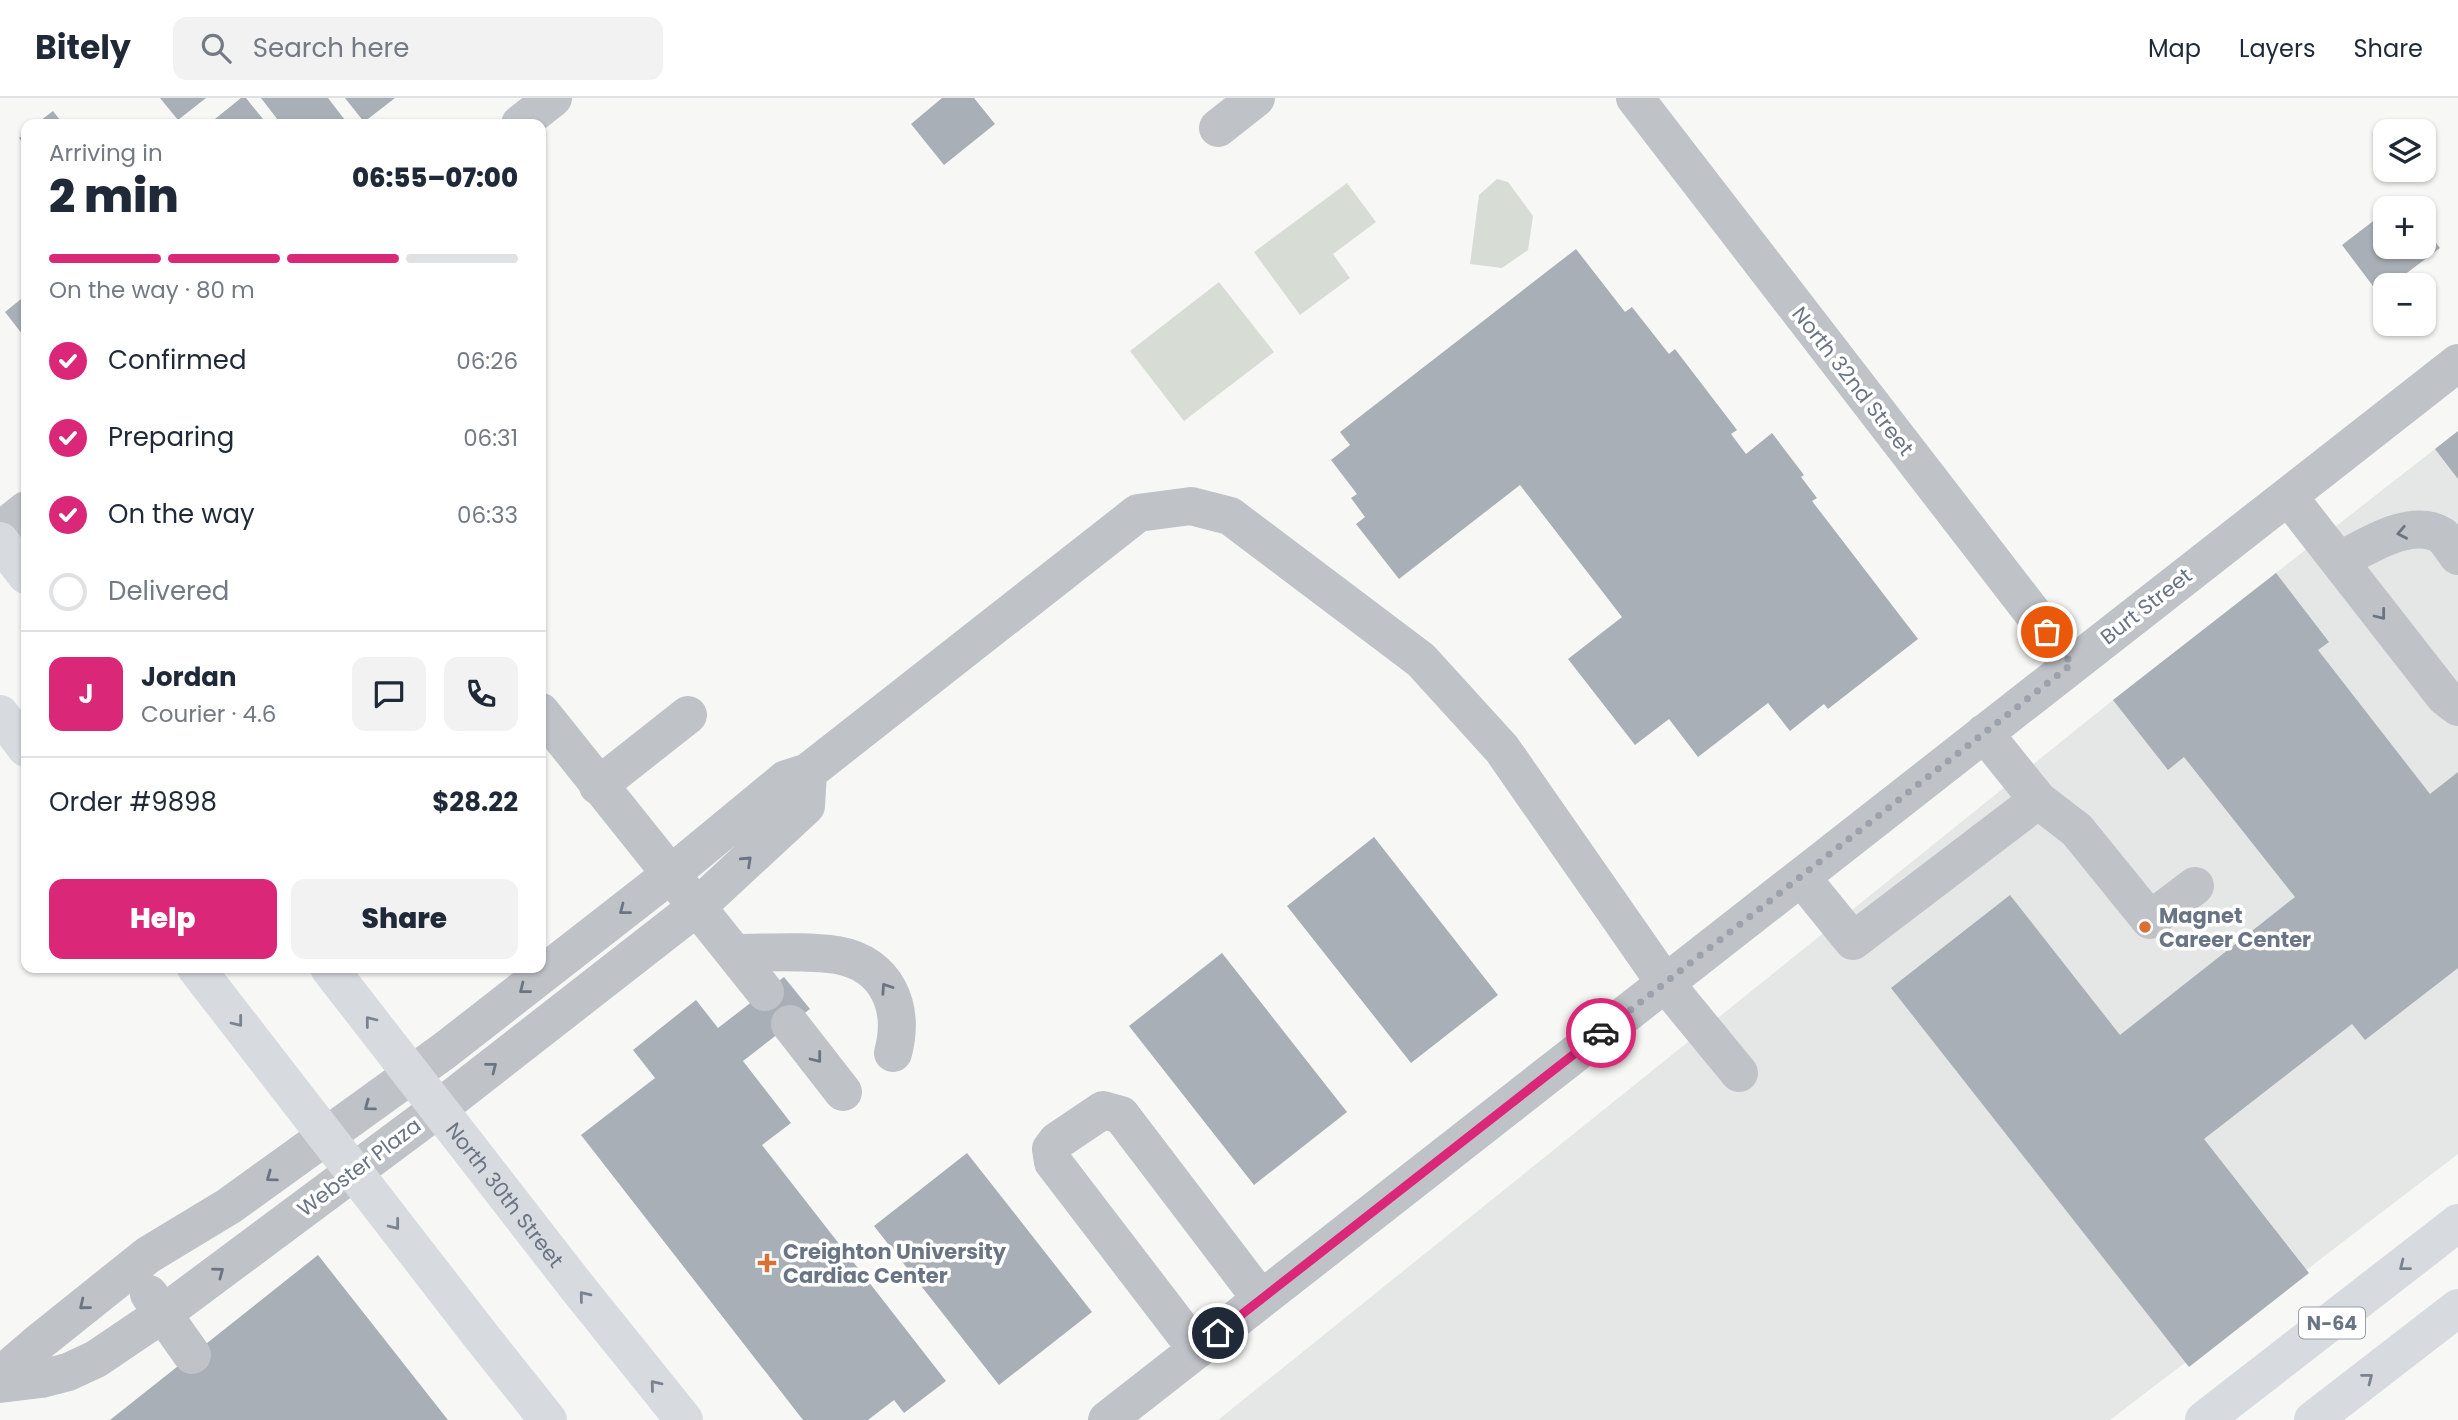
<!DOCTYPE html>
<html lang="en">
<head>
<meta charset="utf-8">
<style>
	:root { --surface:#fff; --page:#f2f2f3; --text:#1f2937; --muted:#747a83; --line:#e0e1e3; --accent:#db2777 }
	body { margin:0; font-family:Poppins,sans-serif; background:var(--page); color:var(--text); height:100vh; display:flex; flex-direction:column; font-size:26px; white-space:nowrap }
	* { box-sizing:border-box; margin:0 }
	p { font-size:23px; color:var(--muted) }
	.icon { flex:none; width:38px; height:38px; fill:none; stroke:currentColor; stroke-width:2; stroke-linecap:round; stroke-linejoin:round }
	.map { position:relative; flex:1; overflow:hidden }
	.sheet { position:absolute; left:21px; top:21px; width:525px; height:854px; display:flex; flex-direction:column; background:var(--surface); border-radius:14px; box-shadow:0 2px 5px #0004 }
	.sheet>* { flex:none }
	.tools { position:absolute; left:2373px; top:21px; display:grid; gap:14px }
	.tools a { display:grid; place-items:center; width:63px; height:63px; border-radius:14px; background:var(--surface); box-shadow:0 2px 5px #0004; font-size:35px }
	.pin { position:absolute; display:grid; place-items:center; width:60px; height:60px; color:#fff; margin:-30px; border:4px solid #fff; border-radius:50%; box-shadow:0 2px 7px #0007 }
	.courier { position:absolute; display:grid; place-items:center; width:70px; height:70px; margin:-35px; border:5px solid #db2777; border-radius:50%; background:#fff; color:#222; box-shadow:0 2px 9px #0007 }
	.overview em { font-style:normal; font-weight:800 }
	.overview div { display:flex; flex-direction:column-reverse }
	.overview { display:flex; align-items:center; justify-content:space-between; height:119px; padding:0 28px }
	h1 { font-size:46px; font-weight:800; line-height:52px }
	.bar { display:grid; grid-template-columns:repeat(4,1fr); gap:10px 7px; align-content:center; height:84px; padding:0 28px }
	.bar i { height:9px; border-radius:5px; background:var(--line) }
	.bar .active { background:var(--accent) }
	.bar p { grid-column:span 4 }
	.line { display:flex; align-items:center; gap:18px; padding:0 28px; border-top:2px solid var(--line) }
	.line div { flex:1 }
	.round { display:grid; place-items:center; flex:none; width:74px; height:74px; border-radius:14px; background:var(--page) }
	ol { padding:0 28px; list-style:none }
	li { display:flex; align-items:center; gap:21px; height:77px }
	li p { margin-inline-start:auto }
	li .icon { padding:7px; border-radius:50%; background:var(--accent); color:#fff; stroke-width:4 }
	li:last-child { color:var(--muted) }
	li i { width:38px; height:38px; border:4px solid var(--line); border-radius:50% }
	.primary-button { display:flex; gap:14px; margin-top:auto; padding:14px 28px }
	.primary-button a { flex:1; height:80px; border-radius:14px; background:var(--accent); color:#fff; font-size:28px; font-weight:800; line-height:80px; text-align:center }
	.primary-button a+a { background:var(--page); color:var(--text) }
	header { display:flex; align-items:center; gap:42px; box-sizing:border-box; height:98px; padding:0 35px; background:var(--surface); border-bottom:2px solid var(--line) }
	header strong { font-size:33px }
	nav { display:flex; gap:38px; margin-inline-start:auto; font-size:24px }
	.search { width:490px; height:63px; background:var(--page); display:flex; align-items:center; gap:18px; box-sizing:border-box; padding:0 24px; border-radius:14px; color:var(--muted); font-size:26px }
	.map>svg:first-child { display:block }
	.built { fill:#e5e7e6 }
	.green { fill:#d7dcd5 }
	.building { fill:#a9afb6 }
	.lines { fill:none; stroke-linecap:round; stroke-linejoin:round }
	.minor { stroke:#bfc2c7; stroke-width:38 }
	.major { stroke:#d7dadf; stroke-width:38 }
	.oneway { stroke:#697485 }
	.oneway2 { stroke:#7a8392 }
	.done { stroke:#9ba2ac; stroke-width:7; stroke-dasharray:0 12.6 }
	.route { stroke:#db2777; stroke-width:9 }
	.poi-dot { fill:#da7033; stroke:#fff; stroke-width:2.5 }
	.labels { text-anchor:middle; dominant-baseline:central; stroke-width:7; stroke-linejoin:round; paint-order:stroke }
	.shield { fill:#fff; stroke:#969eaa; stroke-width:2 }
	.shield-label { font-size:19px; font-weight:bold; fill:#697485 }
	.street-label { font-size:21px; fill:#697485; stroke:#fff }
	.poi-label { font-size:21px; font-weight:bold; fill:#697485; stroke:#fff; text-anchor:start }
</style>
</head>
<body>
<header>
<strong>Bitely</strong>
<div class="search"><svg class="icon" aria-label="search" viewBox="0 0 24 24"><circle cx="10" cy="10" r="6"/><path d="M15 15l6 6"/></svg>Search here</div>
<nav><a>Map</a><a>Layers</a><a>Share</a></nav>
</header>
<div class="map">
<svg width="2458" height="1322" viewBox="0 0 2458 1322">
	<rect width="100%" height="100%" fill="#f7f8f5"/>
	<path class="built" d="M2458 333V1056L2110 1322H1218L2113 602Z"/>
	<path class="green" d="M1497 81 1508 84 1533 118 1528 152 1502 170 1470 166 1479 97Z
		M1347 85 1376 124 1333 156 1350 180 1300 217 1254 154Z
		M1219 184 1274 254 1184 323 1130 253Z"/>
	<path class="building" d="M160 0H206L178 22Z
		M241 0H246L267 26H220L215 21Z
		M261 0H328L348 26H281Z
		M345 0H395L364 24Z
		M942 0H974L995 26 944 67 911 26Z
		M53 13 63 26H36Z
		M26 34V50L19 40Z
		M2402 101 2409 110H2390Z
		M2385 114V149H2424V129L2440 150 2391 187H2385V191L2379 196 2342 147Z
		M1576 151 1625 214 1632 209 1669 256 1675 251 1737 332 1731 336 1746 356 1772 335 1804 377 1801 379 1817 400 1812 403 1918 541 1828 611 1824 606 1790 633 1768 605 1698 659 1669 621 1635 647 1568 561 1622 519 1520 387 1399 481 1356 426 1365 419 1351 400 1357 396 1331 362 1350 347 1340 334Z
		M26 197V241L5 214Z
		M2458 333V381L2435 351Z
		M2276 475 2329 544 2318 552 2430 696 2458 674V870L2365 942 2352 926 2204 1041 2309 1175 2189 1269 1891 890 2010 797 2120 937 2295 799 2184 659 2168 672 2113 602Z
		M1374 739 1498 897 1411 965 1287 808Z
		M1222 855 1347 1014 1254 1087 1129 928Z
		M784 879 810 911 743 963 791 1025 762 1047 946 1283 904 1315 894 1302 868 1322H803L581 1037 655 980 633 952 696 902 718 930Z
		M967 1055 1092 1214 999 1287 874 1128Z
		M318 1157 448 1322H110Z"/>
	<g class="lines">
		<path class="minor" d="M1635 0 2072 566
			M520 26 553 0
			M1218 30 1256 0
			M2288 398 2445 599 2458 609
			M0 433 26 412
			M2339 463C2366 449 2411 419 2441 437 2448 442 2453 452 2458 458
			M541 614 765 894
			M598 688 688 617
			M2038 702 2077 732 2150 822 2195 788
			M1801 779 1853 843 2038 702 1984 635
			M735 855C768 855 804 852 837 857 888 866 905 910 893 955
			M790 926 843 994
			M149 1196 192 1257
			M1197 1252 1053 1064 1051 1051 1057 1043 1103 1012 1121 1017 1261 1201
			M0 1278 38 1245 148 1157 229 1108 444 953 671 776 786 681 808 674 1138 415 1191 408 1230 418 1421 562 1502 651 1665 885 1739 975
			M0 1286 41 1281 68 1274 96 1261 164 1215 438 1011 697 809 806 708 808 674
			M1107 1322 2458 265"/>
		<g class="major">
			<path d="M0 443 26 477"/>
			<path d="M0 616 26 650"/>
			<path d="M196 870 481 1238 548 1322"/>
			<path id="s1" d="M329 870 577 1189 684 1322"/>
			<path d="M2204 1322 2458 1125"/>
			<path d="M2313 1322 2458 1210"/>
		</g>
	</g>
	<defs><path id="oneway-chevron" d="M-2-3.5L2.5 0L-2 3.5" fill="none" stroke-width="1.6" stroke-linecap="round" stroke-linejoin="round" transform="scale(1.75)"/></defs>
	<g class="oneway">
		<use href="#oneway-chevron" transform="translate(2402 435) rotate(169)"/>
		<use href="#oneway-chevron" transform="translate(2381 517) rotate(52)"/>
		<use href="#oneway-chevron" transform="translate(747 763) rotate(-43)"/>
		<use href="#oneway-chevron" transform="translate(624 812) rotate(142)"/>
		<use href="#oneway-chevron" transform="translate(886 890) rotate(-124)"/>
		<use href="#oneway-chevron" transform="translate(524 891) rotate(142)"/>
		<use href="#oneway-chevron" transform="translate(817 960) rotate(52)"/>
		<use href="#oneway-chevron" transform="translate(492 969) rotate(-38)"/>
		<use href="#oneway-chevron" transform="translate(369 1008) rotate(144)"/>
		<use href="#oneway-chevron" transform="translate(271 1079) rotate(144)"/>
		<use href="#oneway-chevron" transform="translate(219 1174) rotate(-37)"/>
		<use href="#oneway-chevron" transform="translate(84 1207) rotate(141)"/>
	</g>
	<g class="oneway2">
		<use href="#oneway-chevron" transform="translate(370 923) rotate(-128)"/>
		<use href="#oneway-chevron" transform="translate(238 924) rotate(52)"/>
		<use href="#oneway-chevron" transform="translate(395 1127) rotate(52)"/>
		<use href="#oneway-chevron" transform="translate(2404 1168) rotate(142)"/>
		<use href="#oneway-chevron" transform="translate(584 1198) rotate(-129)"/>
		<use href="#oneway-chevron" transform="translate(2368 1280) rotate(-38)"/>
		<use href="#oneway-chevron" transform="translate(655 1287) rotate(-129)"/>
	</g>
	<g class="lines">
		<path class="done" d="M1601 935 2072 566 2047 534"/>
		<path class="route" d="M1218 1235 1601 935"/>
	</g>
	<g class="poi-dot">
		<circle cx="2145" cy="829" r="7"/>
		<path d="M763.5 1154.5h7v7h7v7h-7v7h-7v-7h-7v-7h7z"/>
	</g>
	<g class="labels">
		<rect class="shield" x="2299" y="1209.5" width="66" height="31" rx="5"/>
		<g class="shield-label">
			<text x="2332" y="1225">N-64</text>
		</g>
		<g class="street-label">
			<text transform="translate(1853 283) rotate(52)">North 32nd Street</text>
			<text transform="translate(2146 508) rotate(-38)">Burt Street</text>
			<text transform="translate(359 1069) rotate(-37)">Webster Plaza</text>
			<text stroke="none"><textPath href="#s1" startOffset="287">North 30th Street</textPath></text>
		</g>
		<g class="poi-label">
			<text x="2159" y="817">Magnet<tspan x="2159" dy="24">Career Center</tspan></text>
			<text x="783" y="1153">Creighton University<tspan x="783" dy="24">Cardiac Center</tspan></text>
		</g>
	</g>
</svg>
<div class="tools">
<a><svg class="icon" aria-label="layers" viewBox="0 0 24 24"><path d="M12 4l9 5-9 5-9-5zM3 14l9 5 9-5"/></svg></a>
<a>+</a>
<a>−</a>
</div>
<div class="pin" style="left:2047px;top:534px;background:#ea580c"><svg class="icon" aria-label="bag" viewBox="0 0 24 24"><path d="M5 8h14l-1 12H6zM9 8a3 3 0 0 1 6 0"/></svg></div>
<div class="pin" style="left:1218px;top:1235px;background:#1f2937"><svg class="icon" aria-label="home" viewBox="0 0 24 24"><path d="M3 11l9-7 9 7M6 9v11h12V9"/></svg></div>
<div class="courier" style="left:1601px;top:935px"><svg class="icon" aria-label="car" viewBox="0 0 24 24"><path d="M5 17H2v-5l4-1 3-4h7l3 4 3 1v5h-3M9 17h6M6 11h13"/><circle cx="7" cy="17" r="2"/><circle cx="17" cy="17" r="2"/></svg></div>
<section class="sheet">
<div class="overview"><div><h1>2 min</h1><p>Arriving in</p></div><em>06:55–07:00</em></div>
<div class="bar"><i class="active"></i><i class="active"></i><i class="active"></i><i></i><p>On the way · 80 m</p></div>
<ol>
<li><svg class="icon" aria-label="check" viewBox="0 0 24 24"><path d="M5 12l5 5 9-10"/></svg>Confirmed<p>06:26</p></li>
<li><svg class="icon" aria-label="check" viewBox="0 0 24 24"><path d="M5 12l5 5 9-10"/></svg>Preparing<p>06:31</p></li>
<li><svg class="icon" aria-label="check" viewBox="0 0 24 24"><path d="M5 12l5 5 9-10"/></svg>On the way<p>06:33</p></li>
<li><i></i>Delivered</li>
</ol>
<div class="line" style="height:126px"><b class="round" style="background:var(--accent);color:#fff">J</b><div><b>Jordan</b><p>Courier · 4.6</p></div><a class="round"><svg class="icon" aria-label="chat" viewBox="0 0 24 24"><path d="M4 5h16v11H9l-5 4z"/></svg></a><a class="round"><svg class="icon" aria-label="phone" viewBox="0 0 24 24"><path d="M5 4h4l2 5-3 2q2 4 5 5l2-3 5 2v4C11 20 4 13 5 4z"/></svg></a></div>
<div class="line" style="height:91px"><div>Order #9898</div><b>$28.22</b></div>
<div class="primary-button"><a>Help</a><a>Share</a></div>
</section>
</div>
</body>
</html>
